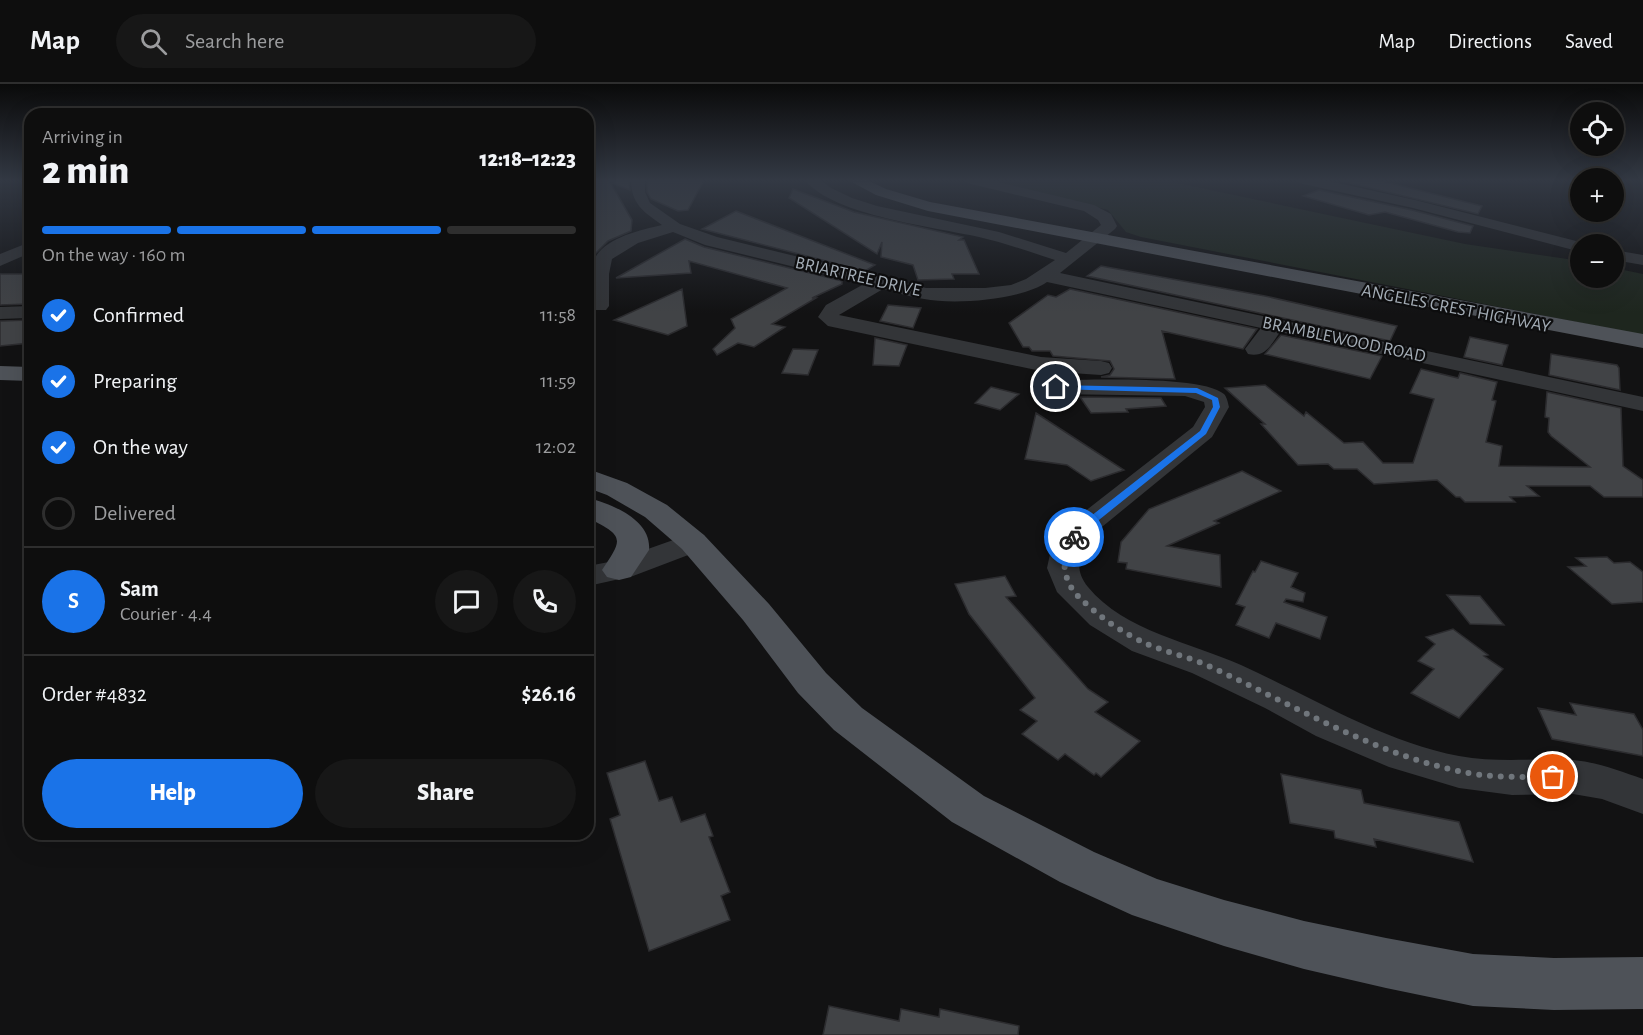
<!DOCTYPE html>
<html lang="en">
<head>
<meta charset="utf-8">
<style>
	:root { --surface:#0e0e0e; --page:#171717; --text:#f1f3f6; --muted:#9b9c9e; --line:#2e2e2e; --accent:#1a73e8 }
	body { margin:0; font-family:"Alegreya Sans",sans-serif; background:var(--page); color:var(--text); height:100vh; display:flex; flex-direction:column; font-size:22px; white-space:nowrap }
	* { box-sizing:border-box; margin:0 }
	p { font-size:20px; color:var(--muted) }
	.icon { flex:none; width:33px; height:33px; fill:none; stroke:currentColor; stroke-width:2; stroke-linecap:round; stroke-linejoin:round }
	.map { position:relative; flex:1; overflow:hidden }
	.side { position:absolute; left:24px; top:24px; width:570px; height:732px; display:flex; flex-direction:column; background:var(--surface); border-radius:18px; box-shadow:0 6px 24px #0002,0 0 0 2px var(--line) }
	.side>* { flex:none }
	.buttons { position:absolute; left:1570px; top:18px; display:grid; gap:12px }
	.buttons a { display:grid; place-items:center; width:54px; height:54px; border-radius:50%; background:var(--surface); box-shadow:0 6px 24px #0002,0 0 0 2px var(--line); font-size:30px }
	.pin { position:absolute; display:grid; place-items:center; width:51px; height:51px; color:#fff; margin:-26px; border:3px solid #fff; border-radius:50%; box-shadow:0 2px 6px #0007 }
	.courier { position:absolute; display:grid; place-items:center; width:60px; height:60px; margin:-30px; border:4px solid #1a73e8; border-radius:50%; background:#fff; color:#222; box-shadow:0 2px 8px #0007 }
	.headline em { font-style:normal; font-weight:800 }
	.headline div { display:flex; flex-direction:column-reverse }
	.headline { display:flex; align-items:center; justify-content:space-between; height:102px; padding:0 18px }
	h1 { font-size:39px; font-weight:800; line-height:45px }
	.bar { display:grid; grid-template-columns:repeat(4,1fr); gap:9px 6px; align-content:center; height:72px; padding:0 18px }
	.bar i { height:8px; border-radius:4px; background:var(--line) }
	.bar .active { background:var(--accent) }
	.bar p { grid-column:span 4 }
	.line { display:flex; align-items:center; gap:15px; padding:0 18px; border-top:2px solid var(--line) }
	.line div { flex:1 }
	.round { display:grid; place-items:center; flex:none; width:63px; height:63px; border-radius:32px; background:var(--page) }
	ol { padding:0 18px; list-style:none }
	li { display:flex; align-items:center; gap:18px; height:66px }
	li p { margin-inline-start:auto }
	li .icon { padding:6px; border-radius:50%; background:var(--accent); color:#fff; stroke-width:4 }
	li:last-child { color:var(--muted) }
	li i { width:33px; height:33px; border:3px solid var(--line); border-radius:50% }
	.cta { display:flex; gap:12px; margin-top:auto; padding:12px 18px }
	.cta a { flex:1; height:69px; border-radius:36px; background:var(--accent); color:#fff; font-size:24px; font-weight:800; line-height:69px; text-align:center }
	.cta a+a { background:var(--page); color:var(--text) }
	header { display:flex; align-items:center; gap:36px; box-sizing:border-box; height:84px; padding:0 30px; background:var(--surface); border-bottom:2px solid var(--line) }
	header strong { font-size:28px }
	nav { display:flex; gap:33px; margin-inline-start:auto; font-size:21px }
	.search { width:420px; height:54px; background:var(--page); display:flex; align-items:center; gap:15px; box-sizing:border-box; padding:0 21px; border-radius:33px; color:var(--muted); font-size:22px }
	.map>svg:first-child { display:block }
	.green { fill:#1e261e }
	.building { fill:#414346; stroke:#2c2c2f; stroke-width:1.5 }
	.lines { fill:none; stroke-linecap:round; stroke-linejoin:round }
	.street { fill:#333538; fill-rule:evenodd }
	.primary { fill:#4e5258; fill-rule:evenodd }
	.route { fill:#1a73e8 }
	.done { stroke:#70767c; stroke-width:6; stroke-dasharray:0 10.8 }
	.labels { text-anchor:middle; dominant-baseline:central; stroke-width:4.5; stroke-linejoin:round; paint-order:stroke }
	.far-street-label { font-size:18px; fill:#a3acb5; stroke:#0d0d0e }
</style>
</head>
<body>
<header>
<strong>Map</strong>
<div class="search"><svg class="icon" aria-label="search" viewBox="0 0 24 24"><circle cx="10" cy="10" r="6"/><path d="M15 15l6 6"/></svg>Search here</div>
<nav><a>Map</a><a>Directions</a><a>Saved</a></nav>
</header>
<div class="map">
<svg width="1643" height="951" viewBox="0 0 1643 951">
	<rect width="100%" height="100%" fill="#121213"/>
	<path class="green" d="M990 96H1163L1465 160 1581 177V194H1614V184L1643 190V251L1141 153 1126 148 1108 126Z"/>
	<path class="building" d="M588 96H629L630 106 610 98 632 136 631 147 608 157 596 169 588 168Z
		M647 96H704L688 126 678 127 651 115 647 108Z
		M1345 96H1378L1482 122 1478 130 1341 97Z
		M793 105 854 128 963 153 959 156H964L979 190H952L954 195 918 196 913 181 881 173 882 158 877 170 789 114Z
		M1319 106 1412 126 1473 142 1470 149 1458 148 1385 128 1369 131 1303 112Z
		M736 127 875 181 865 187 702 145Z
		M685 155 704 163 842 197V200L812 214H816L772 240 785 243 754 263 738 259 717 271 713 265 735 244 731 235 787 204 689 177 691 189 616 194Z
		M1101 182 1265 212 1397 242 1390 257 1087 192Z
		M0 190H30V220L0 221Z
		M682 205 687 242 668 251 614 236Z
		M1070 205 1257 245 1243 265 1162 247 1175 295 1101 293 1110 291 1114 285 1110 277 1053 272 1050 267H1032L1029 263H1023L1009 239 1048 211 1056 213Z
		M888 221 921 224 913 244 880 237Z
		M30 236V259L0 262V237Z
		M1281 251 1382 272 1370 295 1265 270Z
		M1470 253 1508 261 1502 281 1464 273Z
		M875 254 907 261 899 282 873 281Z
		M793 265 818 266 808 291 782 289Z
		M1551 270 1617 281 1619 284 1620 306 1549 291Z
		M1421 285 1458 294 1460 289 1497 298 1492 316 1496 317 1486 358 1502 362 1499 382 1590 383 1551 352 1548 348 1549 334 1545 333 1547 308 1621 324 1623 382 1643 396V413H1604L1590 402H1527L1539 412 1510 413 1515 418H1465L1460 413H1456L1437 396 1374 400 1357 385H1334L1328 380 1298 381 1261 340H1265L1225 304 1265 301 1304 332 1306 328 1344 359 1363 358 1383 379H1413L1434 315 1410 309Z
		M991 303 1019 310 1000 326 975 319Z
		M1080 313 1161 314 1166 322 1126 325 1128 328 1091 329Z
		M1036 329 1124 386 1091 397 1067 381 1025 375Z
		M1242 387 1281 407 1214 437 1219 439 1167 462 1220 471 1221 503 1126 485 1127 479 1118 478 1121 458 1149 425Z
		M1607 473 1614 479 1630 478 1643 488V518L1612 520 1568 483 1586 482 1576 474Z
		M1261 477 1298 489 1291 503 1305 509 1303 518 1286 515 1284 518 1327 533 1320 555 1276 539 1269 554 1236 541 1245 523 1236 520 1253 487 1255 488Z
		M1005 492 1016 512 1006 513 1088 605 1108 618 1095 628 1140 657 1101 693 1096 689 1094 691 1065 670 1058 676 1022 650 1037 637 1020 626 1035 614 969 530 955 500Z
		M1447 511 1480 512 1504 541 1470 540Z
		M1453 545 1488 571 1484 572 1503 585 1459 634 1411 609 1434 585 1418 577 1435 560 1426 553Z
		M1570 619 1634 630 1643 646V672L1552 655 1538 624 1576 631Z
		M645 677 659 717 672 713 681 738 705 730 713 752 709 753 730 808 721 812 730 836 649 867 610 735 620 731 607 689Z
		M1281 690 1361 706 1364 719 1459 738 1473 778 1374 755 1376 763 1335 754 1334 747 1290 739Z
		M829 922 899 937 901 925 939 933 940 925 1019 942 1018 951H823Z"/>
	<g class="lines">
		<path class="street" d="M631 96H645V108L650 119 680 140 717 153 926 204H985L1011 201 1026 195 1055 176C1030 168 1005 159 979 153 935 143 834 132 805 96H821L831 104 852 114 877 122 999 148 1066 169 1101 141 1098 136 1084 127 967 99 965 96H990L1094 121 1111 130 1117 142 1115 145 1060 189 1643 313V327L1280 248C1271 261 1265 274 1248 270L1245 265 1261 244 1047 198C1021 216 955 221 924 215 910 213 896 208 883 205L839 231 1041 273 1101 277 1109 279 1112 284 1109 289 1101 291 1041 287 828 242 818 233 826 221 864 200 705 161 673 148 638 159 612 175 609 190V222L606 226H592L589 222C590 209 589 196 591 184 597 155 637 147 662 141 644 128 631 120 631 96Z
			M1297 96H1324L1415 116 1588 160H1581V168L1413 124 1299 99Z
			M30 158V169L0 182V170Z
			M1614 166 1643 171V181L1614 176Z
			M30 222V234L0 235V223Z
			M1056 296C1088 296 1203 291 1224 310 1227 313 1228 319 1229 323L1212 353 1097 447C1081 464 1071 482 1088 503 1124 547 1192 559 1241 581 1312 613 1382 657 1459 672 1497 679 1535 674 1573 676 1597 678 1620 687 1643 695V730L1602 715 1573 710 1512 711 1459 704 1389 683 1316 652 1265 624 1192 589 1132 567 1090 541 1057 508 1047 484 1052 461 1075 435 1193 343 1205 323 1204 318 1185 312 1056 310 1048 308 1044 303 1048 298Z
			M693 449 704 451 708 458 704 465 633 492 588 502V482L614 477Z"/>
		<path class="primary" d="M848 96H867L886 105 930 118 1643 250V264L928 127 876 111Z
			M0 282 30 283V297L0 296Z
			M588 385 627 399 667 421 704 451 769 520 826 589 862 624 984 712 1094 768 1157 795 1224 816 1304 837 1386 854 1473 870 1554 874 1643 873V925L1554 926 1473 922 1386 904 1304 885 1224 862 1132 831 1060 798 952 738 834 646 798 609 743 536 682 465 645 433 607 411 588 404Z
			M588 414C612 420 652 436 649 466L631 493 619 496 607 493 602 486C623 455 625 452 588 434Z"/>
	</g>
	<linearGradient id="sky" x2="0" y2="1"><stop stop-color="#0a0a0a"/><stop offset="0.42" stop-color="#333944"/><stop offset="1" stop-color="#333944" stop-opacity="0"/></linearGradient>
	<rect width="1643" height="229" fill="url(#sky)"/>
	<path class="route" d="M1056 301 1197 304 1218 314 1220 323 1206 350 1074 456 1070 453 1082 439 1200 347 1213 323 1212 316 1196 309 1054 305Z"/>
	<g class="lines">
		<path class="done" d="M1074 453C1060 468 1062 494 1076 510 1095 530 1122 549 1147 560 1169 569 1193 574 1215 585 1295 622 1371 668 1458 687 1488 694 1522 693 1553 693"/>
	</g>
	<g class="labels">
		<g class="far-street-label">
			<text transform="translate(858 193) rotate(13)">BRIARTREE DRIVE</text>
			<text transform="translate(1456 225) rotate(11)">ANGELES CREST HIGHWAY</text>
			<text transform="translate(1344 256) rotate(12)">BRAMBLEWOOD ROAD</text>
		</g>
	</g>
</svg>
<div class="buttons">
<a><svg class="icon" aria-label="locate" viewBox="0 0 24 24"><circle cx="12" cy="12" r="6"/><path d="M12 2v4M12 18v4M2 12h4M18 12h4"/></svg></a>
<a>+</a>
<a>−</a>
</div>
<div class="pin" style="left:1553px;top:693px;background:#ea580c"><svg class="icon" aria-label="bag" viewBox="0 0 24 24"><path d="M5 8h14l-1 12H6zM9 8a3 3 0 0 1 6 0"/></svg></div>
<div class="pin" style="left:1056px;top:303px;background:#1f2937"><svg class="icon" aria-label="home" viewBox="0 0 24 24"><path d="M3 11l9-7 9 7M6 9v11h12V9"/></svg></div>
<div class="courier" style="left:1074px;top:453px"><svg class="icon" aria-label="bike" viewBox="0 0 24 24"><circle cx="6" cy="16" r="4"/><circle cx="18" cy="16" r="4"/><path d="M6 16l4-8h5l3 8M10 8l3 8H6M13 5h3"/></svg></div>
<section class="side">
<div class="headline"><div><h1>2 min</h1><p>Arriving in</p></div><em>12:18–12:23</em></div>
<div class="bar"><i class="active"></i><i class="active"></i><i class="active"></i><i></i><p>On the way · 160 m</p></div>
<ol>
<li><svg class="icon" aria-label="check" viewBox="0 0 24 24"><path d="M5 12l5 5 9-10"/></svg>Confirmed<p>11:58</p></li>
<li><svg class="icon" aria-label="check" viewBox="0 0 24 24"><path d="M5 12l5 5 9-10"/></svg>Preparing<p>11:59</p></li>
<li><svg class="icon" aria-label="check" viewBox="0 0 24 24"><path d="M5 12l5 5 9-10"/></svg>On the way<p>12:02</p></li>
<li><i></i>Delivered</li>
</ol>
<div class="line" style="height:108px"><b class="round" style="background:var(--accent);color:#fff">S</b><div><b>Sam</b><p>Courier · 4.4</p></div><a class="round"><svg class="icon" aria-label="chat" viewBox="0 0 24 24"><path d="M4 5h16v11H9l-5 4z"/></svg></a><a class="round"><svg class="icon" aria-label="phone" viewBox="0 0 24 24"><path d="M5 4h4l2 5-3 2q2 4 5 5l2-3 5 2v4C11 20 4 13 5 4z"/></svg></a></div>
<div class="line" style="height:78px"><div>Order #4832</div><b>$26.16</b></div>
<div class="cta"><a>Help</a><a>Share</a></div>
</section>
</div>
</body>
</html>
